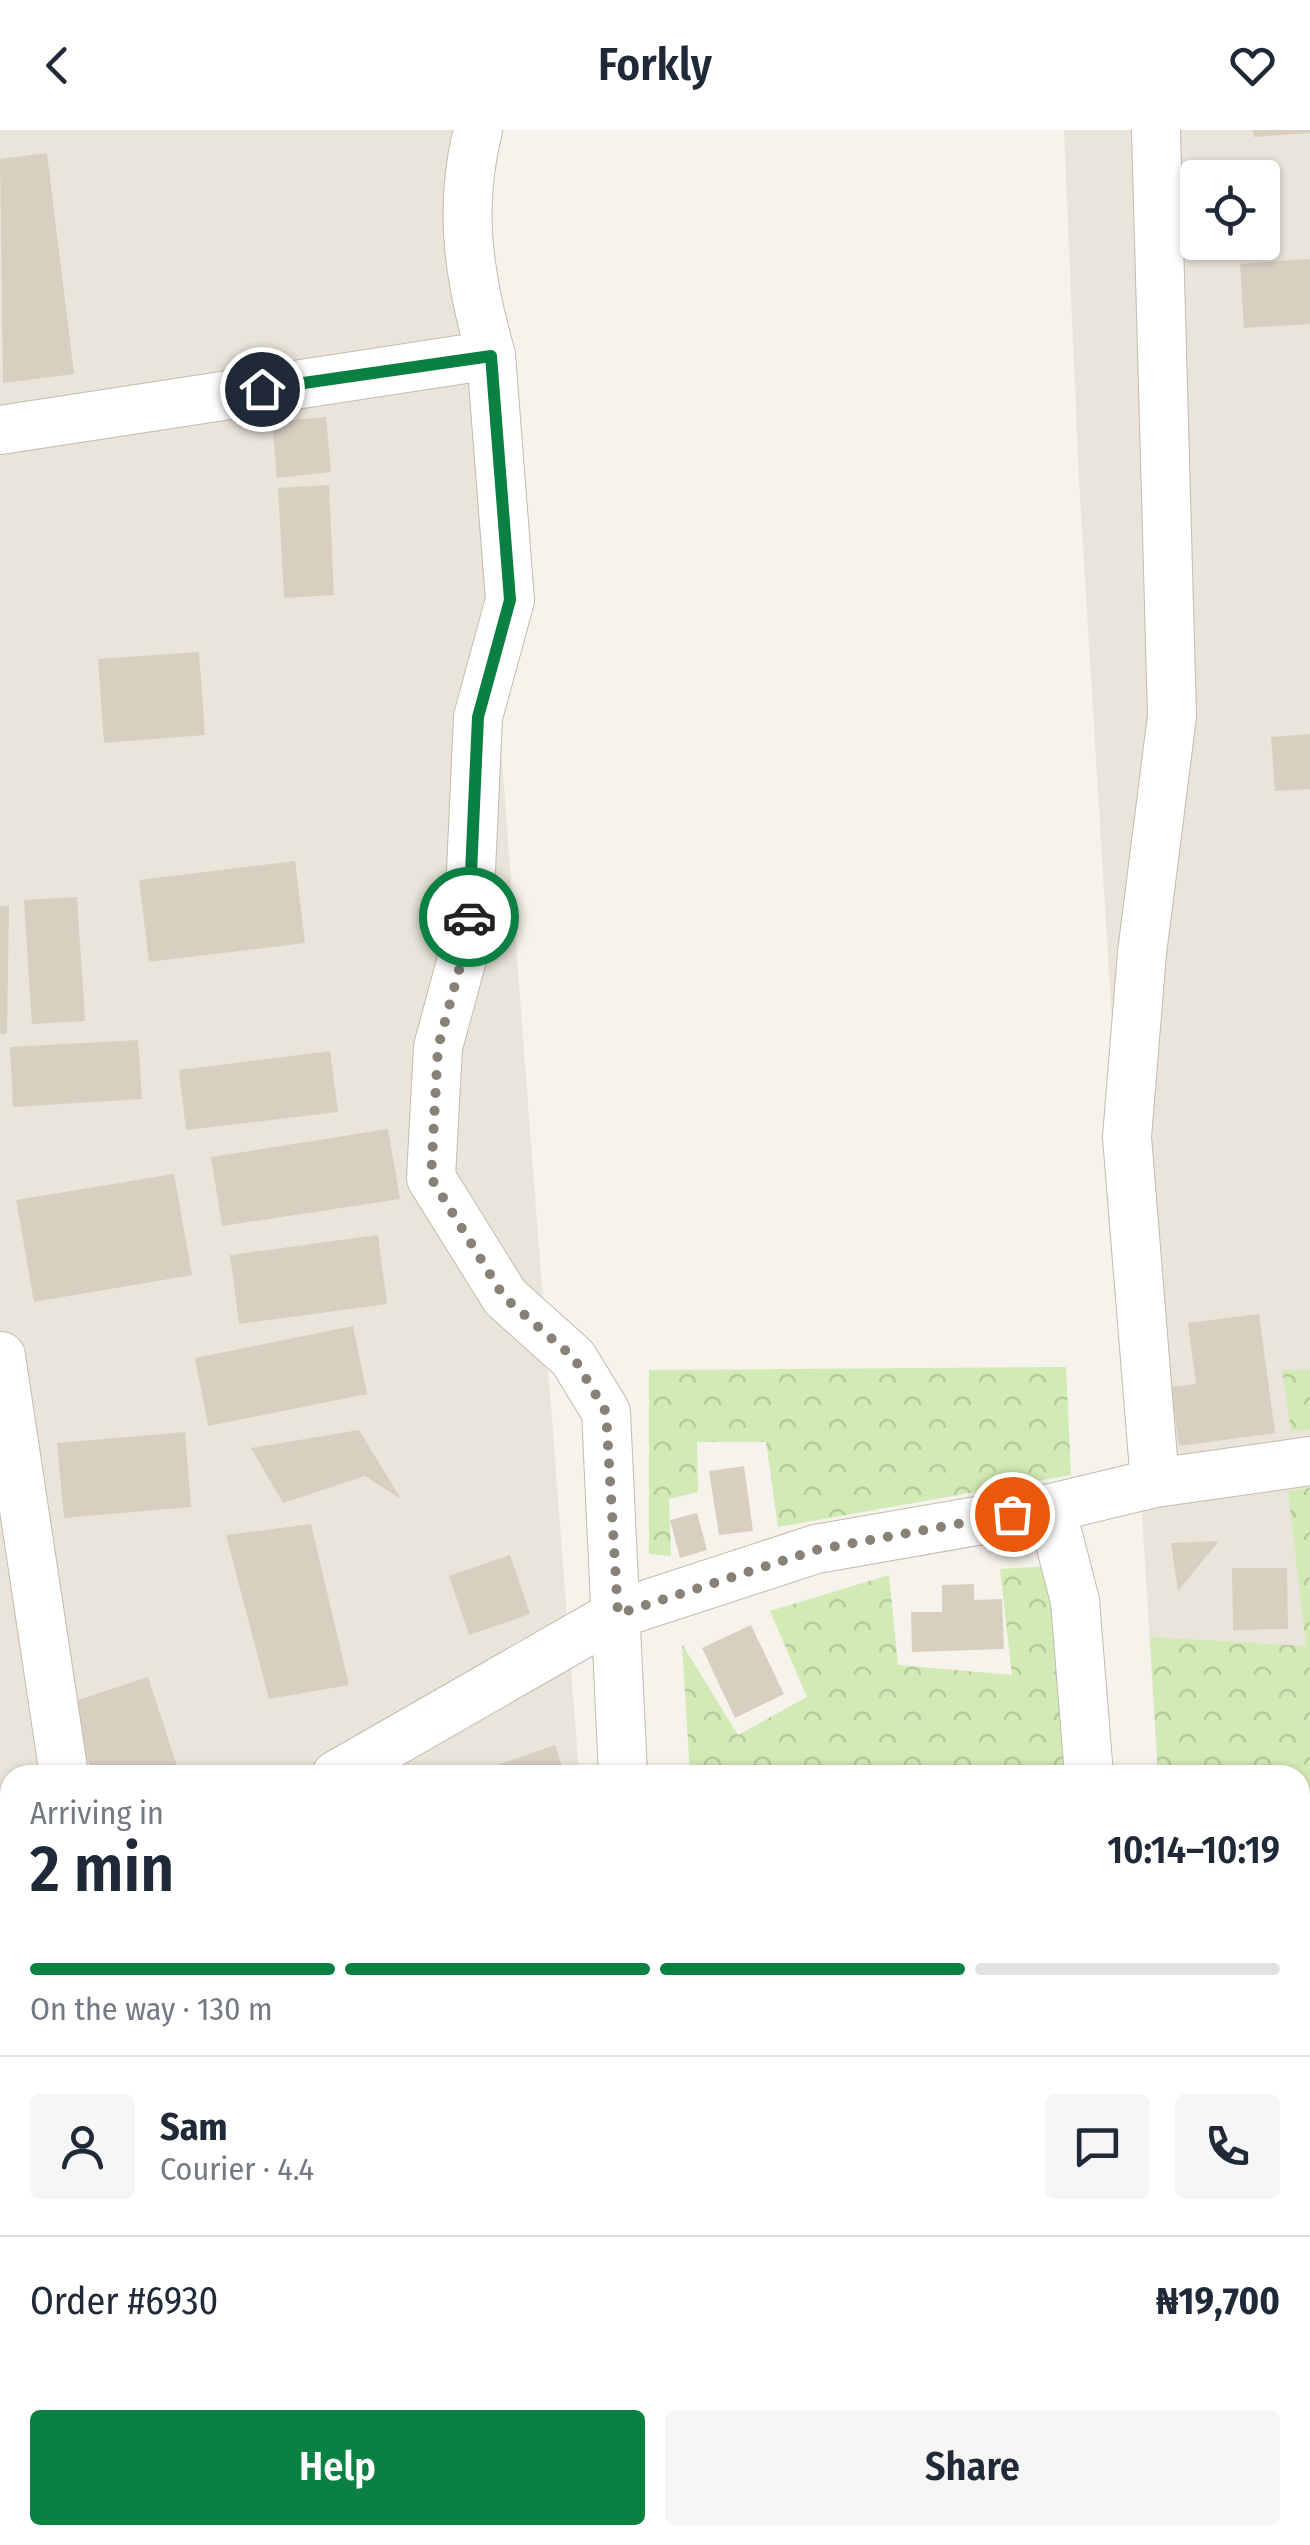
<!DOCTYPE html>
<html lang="en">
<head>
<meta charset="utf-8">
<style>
	:root { --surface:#fff; --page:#f6f6f7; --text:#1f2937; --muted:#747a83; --line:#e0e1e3; --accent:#0b8043 }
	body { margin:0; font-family:"Fira Sans Condensed",sans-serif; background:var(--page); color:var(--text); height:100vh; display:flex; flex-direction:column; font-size:38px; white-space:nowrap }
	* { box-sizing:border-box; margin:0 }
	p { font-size:32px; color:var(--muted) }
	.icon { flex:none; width:55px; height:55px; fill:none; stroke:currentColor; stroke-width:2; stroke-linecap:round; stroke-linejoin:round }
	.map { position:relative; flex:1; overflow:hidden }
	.drawer { position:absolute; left:0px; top:1635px; width:1310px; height:780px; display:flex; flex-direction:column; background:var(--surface); border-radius:30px 30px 0 0; box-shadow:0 2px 8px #0004 }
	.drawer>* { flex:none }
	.controls { position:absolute; left:1180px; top:30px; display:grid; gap:20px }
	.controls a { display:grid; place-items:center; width:100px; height:100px; border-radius:10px; background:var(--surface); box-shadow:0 2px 8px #0004; font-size:50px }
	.pin { position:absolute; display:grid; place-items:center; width:85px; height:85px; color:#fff; margin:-42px; border:5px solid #fff; border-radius:50%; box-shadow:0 2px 10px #0007 }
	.courier { position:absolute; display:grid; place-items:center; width:100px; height:100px; margin:-50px; border:8px solid #0b8043; border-radius:50%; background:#fff; color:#222; box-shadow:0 2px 12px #0007 }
	.headline em { font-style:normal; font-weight:600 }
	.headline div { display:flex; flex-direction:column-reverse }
	.headline { display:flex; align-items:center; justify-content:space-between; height:170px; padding:0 30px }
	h1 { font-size:65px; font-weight:600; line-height:75px }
	.bar { display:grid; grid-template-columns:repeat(4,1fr); gap:15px 10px; align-content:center; height:120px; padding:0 30px }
	.bar i { height:12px; border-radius:8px; background:var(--line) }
	.bar .selected { background:var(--accent) }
	.bar p { grid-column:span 4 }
	.line { display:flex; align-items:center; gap:25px; padding:0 30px; border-top:2px solid var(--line) }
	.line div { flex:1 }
	.round { display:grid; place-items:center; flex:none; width:105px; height:105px; border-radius:10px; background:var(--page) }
	.primary-button { display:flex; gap:20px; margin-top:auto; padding:20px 30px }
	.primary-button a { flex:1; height:115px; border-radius:10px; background:var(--accent); color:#fff; font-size:40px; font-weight:600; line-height:115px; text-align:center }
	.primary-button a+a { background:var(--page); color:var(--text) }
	header { display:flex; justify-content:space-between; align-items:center; height:130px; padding:0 30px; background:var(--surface); font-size:45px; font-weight:600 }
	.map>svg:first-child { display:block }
	.residential { fill:#eae5da; fill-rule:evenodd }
	.forest { fill:url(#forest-crowns) }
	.building { fill:#d8cfc1 }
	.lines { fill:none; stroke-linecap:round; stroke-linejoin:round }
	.street-casing { stroke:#c2bbae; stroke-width:50 }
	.street { stroke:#fff; stroke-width:48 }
	.done { stroke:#878178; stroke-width:10; stroke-dasharray:0 18 }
	.route { stroke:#0b8043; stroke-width:12 }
</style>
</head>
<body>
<header><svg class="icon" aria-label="back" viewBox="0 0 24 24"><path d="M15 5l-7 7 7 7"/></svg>Forkly<svg class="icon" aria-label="heart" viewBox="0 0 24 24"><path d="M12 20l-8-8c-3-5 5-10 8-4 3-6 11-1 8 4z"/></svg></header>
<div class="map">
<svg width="1310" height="2415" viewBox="0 0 1310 2415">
	<defs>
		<pattern id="forest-crowns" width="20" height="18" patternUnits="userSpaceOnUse" patternTransform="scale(2.5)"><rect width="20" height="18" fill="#d2eab5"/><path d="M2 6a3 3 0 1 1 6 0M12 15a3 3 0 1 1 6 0" fill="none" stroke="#b6ca9c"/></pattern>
	</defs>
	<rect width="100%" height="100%" fill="#f6f3ec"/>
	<path class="residential" d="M0 0H454L579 1645H10V2405H637L638 2415H0Z
		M1064 0H1310V2415H1206L1205 2405H1300V1645H1158L1079 350ZM1198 48H1262V112H1198Z"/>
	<path class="forest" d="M1066 1237 1071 1345 778 1397 766 1312H697L698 1362 669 1369 671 1426 649 1424V1240Z
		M1282 1240H1310V1299L1291 1301Z
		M1310 1358V1766L1300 1768V1645H1158L1150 1507 1306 1516 1288 1361Z
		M1066 1435 1077 1645H690L682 1514 738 1605 807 1567 770 1481 889 1445 898 1535 1012 1545 1000 1439Z
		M741 2405H1117L1118 2415H742Z"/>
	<path class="building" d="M1253 0H1310V3L1254 7Z
		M47 23 74 244 3 253 0 29Z
		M1310 129V194L1244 198 1240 134Z
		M326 287 331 342 277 348 272 292Z
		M329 355 334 465 284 468 278 358Z
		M199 522 205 605 104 613 98 529Z
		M1310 604V659L1275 661 1271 607Z
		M295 731 305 813 149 832 139 750Z
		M77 767 85 891 32 894 24 770Z
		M0 776H9L7 904H0Z
		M138 910 142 969 13 977 10 917Z
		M330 921 338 982 186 1000 179 940Z
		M388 999 400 1069 222 1096 211 1027Z
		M174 1044 192 1145 34 1172 16 1070Z
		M378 1105 387 1174 239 1194 230 1125Z
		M1259 1184 1275 1303 1179 1316 1171 1257 1196 1254 1188 1193Z
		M353 1196 367 1264 208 1296 195 1228Z
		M359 1300 401 1369 365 1346 283 1373 251 1318Z
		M185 1302 191 1377 64 1388 57 1313Z
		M744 1336 753 1401 719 1405 709 1341Z
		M697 1383 707 1420 680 1428 670 1390Z
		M311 1394 349 1555 269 1569 226 1405Z
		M1219 1411 1178 1461 1171 1413Z
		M510 1425 530 1484 469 1505 449 1446Z
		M1232 1438H1287L1288 1499 1233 1500Z
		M974 1454V1470L1002 1469 1004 1519 912 1522 911 1482H942V1455Z
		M751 1495 784 1564 735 1588 702 1518Z
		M148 1547 180 1645H93L69 1573Z
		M555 1615 565 1645H501L497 1635Z
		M10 1666V1702L0 1670Z
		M165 2405H293L296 2415H168Z"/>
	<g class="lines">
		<g class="street-casing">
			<path id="street" d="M491 225 510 470 478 587 468 807 438 917 431 1048 505 1167 573 1228 606 1282 623 1645
				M0 300 491 225C469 148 458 79 478 0
				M1 1226 64 1645
				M1155 1353 1127 1007 1142 823 1172 586 1156 0
				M1051 1378 1075 1471 1089 1645
				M336 1645 617 1484 816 1419 1051 1378 1155 1353 1310 1331
				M1300 1792 1310 1791
				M0 1849 10 1842
				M1140 2405 1141 2415
				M636 2415V2405"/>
		</g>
		<use href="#street" class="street"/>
	</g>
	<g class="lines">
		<path class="done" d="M469 787 468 807 438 917 431 1048 504 1167 574 1228 606 1282 618 1484 816 1420 1012 1384"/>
		<path class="route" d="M262 259 491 226 510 470 478 587 469 787"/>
	</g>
</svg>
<div class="controls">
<a><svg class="icon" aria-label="locate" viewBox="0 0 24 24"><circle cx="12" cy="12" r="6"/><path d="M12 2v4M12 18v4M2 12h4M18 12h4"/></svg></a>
</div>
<div class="pin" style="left:1012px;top:1384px;background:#ea580c"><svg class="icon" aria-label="bag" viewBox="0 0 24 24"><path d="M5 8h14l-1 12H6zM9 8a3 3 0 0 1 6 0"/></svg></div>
<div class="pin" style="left:262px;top:259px;background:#1f2937"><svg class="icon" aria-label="home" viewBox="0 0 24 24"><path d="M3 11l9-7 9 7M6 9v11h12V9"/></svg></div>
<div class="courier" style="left:469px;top:787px"><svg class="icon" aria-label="car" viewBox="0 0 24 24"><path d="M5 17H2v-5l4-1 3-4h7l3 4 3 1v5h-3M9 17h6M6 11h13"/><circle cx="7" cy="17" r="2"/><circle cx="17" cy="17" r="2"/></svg></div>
<section class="drawer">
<div class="headline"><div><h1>2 min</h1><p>Arriving in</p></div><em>10:14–10:19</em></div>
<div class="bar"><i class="selected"></i><i class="selected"></i><i class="selected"></i><i></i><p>On the way · 130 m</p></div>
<div class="line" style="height:180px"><a class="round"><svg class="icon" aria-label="person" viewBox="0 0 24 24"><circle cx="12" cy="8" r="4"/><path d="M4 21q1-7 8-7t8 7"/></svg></a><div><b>Sam</b><p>Courier · 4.4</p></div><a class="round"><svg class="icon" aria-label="chat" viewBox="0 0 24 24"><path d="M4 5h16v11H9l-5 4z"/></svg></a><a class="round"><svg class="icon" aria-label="phone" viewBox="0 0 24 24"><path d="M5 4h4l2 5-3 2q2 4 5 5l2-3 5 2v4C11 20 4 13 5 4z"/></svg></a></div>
<div class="line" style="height:130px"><div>Order #6930</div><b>₦19,700</b></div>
<div class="primary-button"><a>Help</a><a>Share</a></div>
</section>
</div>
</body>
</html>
